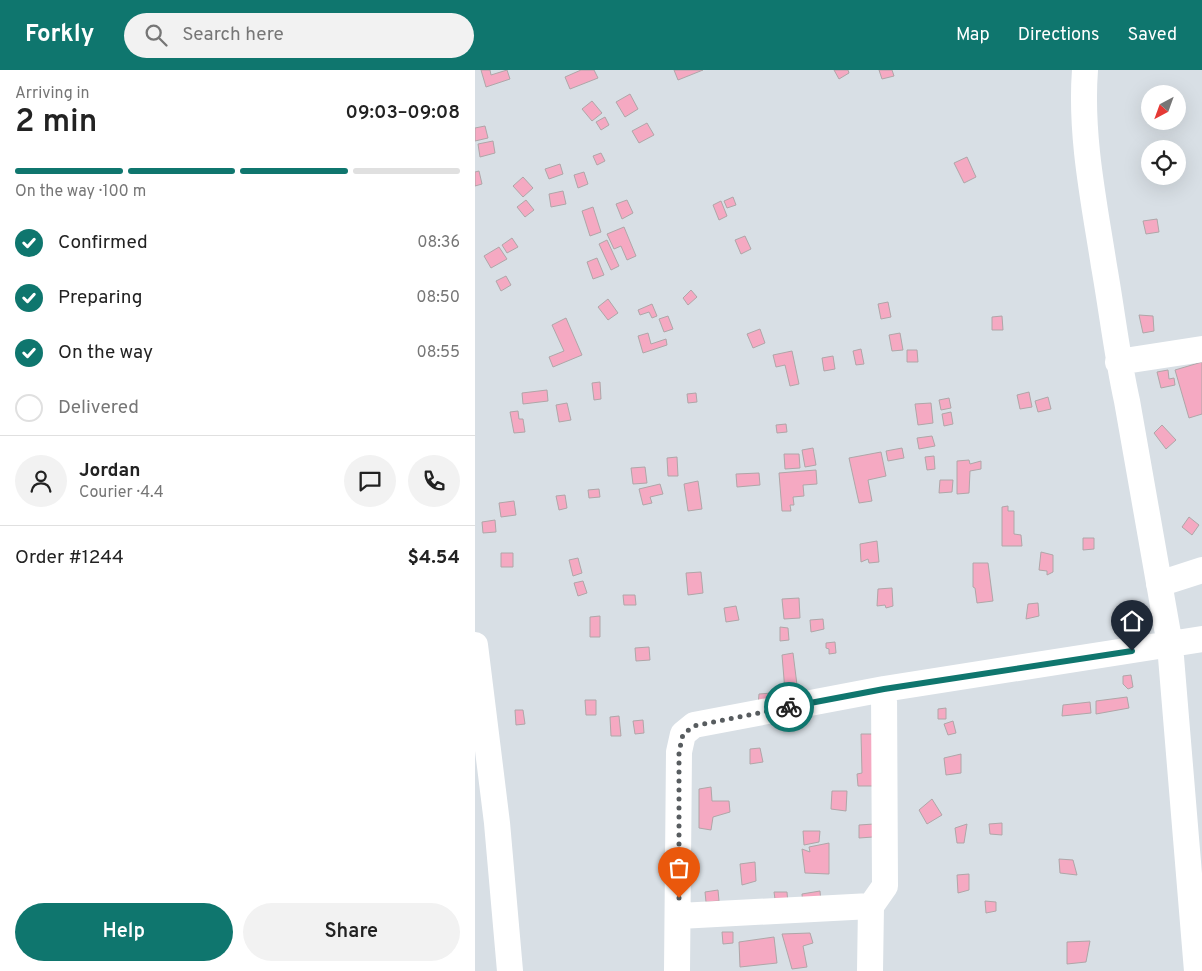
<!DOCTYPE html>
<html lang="en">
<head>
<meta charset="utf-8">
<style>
	:root { --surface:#fff; --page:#f2f2f2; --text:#222; --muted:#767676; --line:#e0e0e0; --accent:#0f766e }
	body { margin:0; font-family:Overpass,sans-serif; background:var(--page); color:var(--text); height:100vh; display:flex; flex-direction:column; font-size:19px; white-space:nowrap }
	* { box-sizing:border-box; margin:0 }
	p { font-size:16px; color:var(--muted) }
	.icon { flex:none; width:28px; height:28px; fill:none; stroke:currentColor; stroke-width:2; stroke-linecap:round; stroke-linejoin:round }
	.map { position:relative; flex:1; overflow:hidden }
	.sheet { display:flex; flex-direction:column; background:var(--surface); width:475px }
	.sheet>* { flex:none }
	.needle { width:32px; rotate:221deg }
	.tools { position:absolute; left:666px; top:15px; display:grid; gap:10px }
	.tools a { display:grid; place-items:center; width:45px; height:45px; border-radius:50%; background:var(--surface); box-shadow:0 5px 20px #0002; font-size:25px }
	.pin { position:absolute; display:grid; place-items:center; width:42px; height:42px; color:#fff; margin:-51px -21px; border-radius:50% 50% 50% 0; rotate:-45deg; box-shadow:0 0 5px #0007 }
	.pin .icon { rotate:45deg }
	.courier { position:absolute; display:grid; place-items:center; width:50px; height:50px; margin:-25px; border:4px solid #0f766e; border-radius:50%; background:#fff; color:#222; box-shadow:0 1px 6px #0007 }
	.summary em { font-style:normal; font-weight:600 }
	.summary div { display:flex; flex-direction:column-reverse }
	.summary { display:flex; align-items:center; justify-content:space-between; height:85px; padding:0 15px }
	h1 { font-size:32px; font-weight:600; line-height:38px }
	.bar { display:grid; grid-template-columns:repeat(4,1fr); gap:8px 5px; align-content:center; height:60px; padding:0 15px }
	.bar i { height:6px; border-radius:4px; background:var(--line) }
	.bar .selected { background:var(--accent) }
	.bar p { grid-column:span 4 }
	.line { display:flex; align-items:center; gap:12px; padding:0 15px; border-top:1px solid var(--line) }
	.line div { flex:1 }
	.round { display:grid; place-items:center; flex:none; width:52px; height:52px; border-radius:26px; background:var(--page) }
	ol { padding:0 15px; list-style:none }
	li { display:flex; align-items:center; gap:15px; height:55px }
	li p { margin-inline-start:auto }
	li .icon { padding:5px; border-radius:50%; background:var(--accent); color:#fff; stroke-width:4 }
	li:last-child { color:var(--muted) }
	li i { width:28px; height:28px; border:2px solid var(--line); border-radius:50% }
	.button { display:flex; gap:10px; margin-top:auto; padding:10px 15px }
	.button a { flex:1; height:58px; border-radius:30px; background:var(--accent); color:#fff; font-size:20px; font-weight:600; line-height:58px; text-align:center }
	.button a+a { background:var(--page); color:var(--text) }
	header { display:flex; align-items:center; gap:30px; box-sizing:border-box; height:70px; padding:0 25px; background:var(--accent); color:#fff }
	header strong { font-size:24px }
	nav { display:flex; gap:28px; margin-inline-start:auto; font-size:18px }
	.search { width:350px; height:45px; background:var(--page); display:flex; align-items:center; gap:12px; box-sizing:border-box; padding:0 18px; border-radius:28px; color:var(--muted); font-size:19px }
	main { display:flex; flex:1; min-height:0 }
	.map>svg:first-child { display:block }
	.building { fill:#f5a9c2; stroke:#afa6a8 }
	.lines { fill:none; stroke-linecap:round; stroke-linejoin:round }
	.street { stroke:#fff; stroke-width:26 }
	.done { stroke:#575c5f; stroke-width:5; stroke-dasharray:0 9 }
	.route { stroke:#0f766e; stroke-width:6 }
</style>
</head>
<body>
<header>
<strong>Forkly</strong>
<div class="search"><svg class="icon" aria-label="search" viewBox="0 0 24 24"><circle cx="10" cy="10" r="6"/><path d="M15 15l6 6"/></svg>Search here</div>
<nav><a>Map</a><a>Directions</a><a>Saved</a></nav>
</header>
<main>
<section class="sheet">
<div class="summary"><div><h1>2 min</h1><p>Arriving in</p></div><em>09:03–09:08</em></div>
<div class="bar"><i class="selected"></i><i class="selected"></i><i class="selected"></i><i></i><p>On the way · 100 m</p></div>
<ol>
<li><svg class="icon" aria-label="check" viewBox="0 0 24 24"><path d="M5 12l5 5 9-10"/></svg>Confirmed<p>08:36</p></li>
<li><svg class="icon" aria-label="check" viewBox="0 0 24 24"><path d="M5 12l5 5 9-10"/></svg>Preparing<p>08:50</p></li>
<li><svg class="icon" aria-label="check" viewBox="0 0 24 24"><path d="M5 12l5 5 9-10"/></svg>On the way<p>08:55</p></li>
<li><i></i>Delivered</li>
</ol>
<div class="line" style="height:90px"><a class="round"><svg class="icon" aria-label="person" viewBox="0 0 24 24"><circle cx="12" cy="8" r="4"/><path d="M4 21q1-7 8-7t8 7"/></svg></a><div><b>Jordan</b><p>Courier · 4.4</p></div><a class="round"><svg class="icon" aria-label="chat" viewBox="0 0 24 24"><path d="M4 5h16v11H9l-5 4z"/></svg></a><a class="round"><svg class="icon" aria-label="phone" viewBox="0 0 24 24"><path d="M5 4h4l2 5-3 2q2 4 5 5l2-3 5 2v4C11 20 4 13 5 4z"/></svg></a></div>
<div class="line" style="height:65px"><div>Order #1244</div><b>$4.54</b></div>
<div class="button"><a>Help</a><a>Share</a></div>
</section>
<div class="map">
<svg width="727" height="901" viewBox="0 0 727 901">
	<rect width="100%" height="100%" fill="#d8dfe5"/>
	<path class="building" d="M6 0H15L16 5 32 0 35 9 11 17Z
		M106 0H119L123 8 95 19 90 7Z
		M199 0H228L203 10Z
		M359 0H373L374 3 364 9Z
		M404 0H417L419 6 407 9Z
		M155 24 163 39 150 47 141 32Z
		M117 31 127 43 117 51 107 39Z
		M130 47 134 55 126 60 121 52Z
		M172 53 179 65 164 73 157 61Z
		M10 56 13 68 0 71V58Z
		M18 71 20 83 5 87 3 74Z
		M126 83 130 91 122 95 118 86Z
		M492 87 501 107 489 113 479 93Z
		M85 94 88 104 74 109 70 99Z
		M4 101 7 114 0 116V102Z
		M109 102 113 114 103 118 99 105Z
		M48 107 58 118 48 127 38 116Z
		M88 121 91 134 76 137 74 124Z
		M258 127 261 135 252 138 249 131Z
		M51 130 59 140 50 147 42 137Z
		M152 130 158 143 147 149 141 134Z
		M246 131 252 146 244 150 238 135Z
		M118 137 126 162 115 166 107 141Z
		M682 149 684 162 671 164 668 151Z
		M149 157 161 186 152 190 146 176 139 179 132 164Z
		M270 166 276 179 266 184 260 170Z
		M37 168 43 177 32 183 27 175Z
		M132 170 144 196 136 200 124 174Z
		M24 177 32 189 16 198 9 186Z
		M122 188 129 205 118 209 112 192Z
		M31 206 36 215 26 221 21 211Z
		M216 220 222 227 213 235 208 228Z
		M133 229 143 243 133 250 123 237Z
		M413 232 416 247 406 249 403 234Z
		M177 234 182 246 177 248 174 242 165 245 163 240Z
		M664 245 678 246 679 261 668 263Z
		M193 246 198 259 189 262 184 249Z
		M527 246 528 260H517V247Z
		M91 248 107 285 78 297 74 287 89 281 77 255Z
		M285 259 290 273 278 278 272 264Z
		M173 263 176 274 191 269 192 275 168 283 163 266Z
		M425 263 428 280 417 281 414 265Z
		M386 279 389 294 381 295 378 281Z
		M432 280H442L443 292H432Z
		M317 281 324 314 315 316 310 295 301 297 298 285Z
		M358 286 360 299 349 301 347 288Z
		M727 292V344L714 348 700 300Z
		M693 300 694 309 699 308 700 315 686 318 682 302Z
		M125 312 126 329 119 330 117 313Z
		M72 320 73 331 48 334 47 323Z
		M554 322 557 337 545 339 542 325Z
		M221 323 222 332 213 333 212 324Z
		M573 327 576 339 563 342 560 331Z
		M474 328 476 338 466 340 464 330Z
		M92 333 96 350 84 352 81 335Z
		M456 333 458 353 443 355 440 334Z
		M43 341 44 349H48L50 362 39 363 35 342Z
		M476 342 478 354 469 356 467 344Z
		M311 354 312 362 302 363 301 355Z
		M687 355 701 370 691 379 679 363Z
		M457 366 460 376 444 379 442 368Z
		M338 378 341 395 330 397 327 380Z
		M427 378 429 388 413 391 411 381Z
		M406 382 411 406 393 410 397 431 384 433 374 388Z
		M309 384H324L325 398 310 399Z
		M459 386 460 399 452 400 450 387Z
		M202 387 203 406H193L192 388Z
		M494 390 495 394 506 391V399L495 401 494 423 482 424V391Z
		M170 397 172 413 158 414 156 398Z
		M341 400 342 414 328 415 329 426 318 427 319 435H315L316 441H307L304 403Z
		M284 403 285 415 262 417 261 404Z
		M465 410H478L477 422 464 423Z
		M223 411 227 439 213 441 209 414Z
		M185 414 188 424 175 427 177 433 168 435 164 419Z
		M124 419 125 427 114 428 113 420Z
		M90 425 92 438 84 440 81 426Z
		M39 431 41 445 26 447 24 433Z
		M533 436V441H539V464L546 465 547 476H527V437Z
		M714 447 724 455 717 465 707 457Z
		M20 450 21 462 8 463 7 452Z
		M608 468H619V479L608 480Z
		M402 471 404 492 394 493 393 489 386 492 385 474Z
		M566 482 578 485V502L572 505V501L564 500Z
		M26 483H38V497H26Z
		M103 488 107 503 98 506 94 490Z
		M498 493H513L518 531 502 533 500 518 498 517Z
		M226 502 228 523 213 525 211 503Z
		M108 511 112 523 103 526 99 513Z
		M417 518 418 536 411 538 410 535 402 536 403 519Z
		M148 525H160L161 535H149Z
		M324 528 325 548 309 549 307 529Z
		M563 533 564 546 551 549 553 534Z
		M261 536 264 550 251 552 249 538Z
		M125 546V567H115V547Z
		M348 549 349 559 336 562 335 550Z
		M305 557 313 558 314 570 305 571Z
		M360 572 361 583 354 584V579L351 578V573Z
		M174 577 175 590 161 591 160 578Z
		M318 583 324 631 311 633 307 585Z
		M656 605 658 617 653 619 648 614V606Z
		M297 623 298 636H283L284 624Z
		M652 627 654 638 621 644V631Z
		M110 630H121V645H111Z
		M615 632 616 643 587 646 588 635Z
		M471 638V649H463V639Z
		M40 640H48L50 654 41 655Z
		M144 646 146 666H136L135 647Z
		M168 650 169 663 160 664 158 651Z
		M478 651 481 663 473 665 469 654Z
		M386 664H400L401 716H383L382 704 387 703Z
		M285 678 288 692 275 694V679Z
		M486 684V703L471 705 469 688Z
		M236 717 237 731H254L255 742 238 747 236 760 224 758V719Z
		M357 721H372L371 741 356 739Z
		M457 729 467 745 452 754 444 740Z
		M527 753V765L515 764 514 754Z
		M399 754 398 767 384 768V755Z
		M492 754 489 773H482L480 758Z
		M328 761H345L344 772 329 775Z
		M354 773V804L330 803 327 779 335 782 334 777Z
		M584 789 598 790 602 805 585 803Z
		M280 792 281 811 267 815 265 794Z
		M494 804V820L483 823 482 805Z
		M243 820 244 831 231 832 230 822Z
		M345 821 346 834 328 836 327 824Z
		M299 822H312L313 834 301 836Z
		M510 831 521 832V841L511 843Z
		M247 862H258V873L248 874Z
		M335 863 338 873 328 876 332 897 317 899 307 864Z
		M299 867 302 893 265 897 264 872Z
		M615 871 611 892 592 894V872Z"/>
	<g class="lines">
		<path class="street" d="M610 0C605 65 619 132 629 196 637 241 642 286 652 331L695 575 722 901
			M643 292 727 279
			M684 514 727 500
			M0 575 22 753 35 901
			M204 846 396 836
			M202 901 204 682 208 664 219 655 409 619 727 569
			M395 901 396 836 410 816 409 619"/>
	</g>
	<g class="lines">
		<path class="done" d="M204 828V682L208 664 219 656 314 637"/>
		<path class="route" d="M314 637 409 619 657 581"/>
	</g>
</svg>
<div class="tools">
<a><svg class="needle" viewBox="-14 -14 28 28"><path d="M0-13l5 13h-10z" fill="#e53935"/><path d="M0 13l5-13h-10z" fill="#767676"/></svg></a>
<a><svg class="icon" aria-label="locate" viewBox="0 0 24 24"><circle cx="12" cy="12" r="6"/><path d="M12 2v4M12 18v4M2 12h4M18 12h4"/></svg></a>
</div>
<div class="pin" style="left:204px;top:828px;background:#ea580c"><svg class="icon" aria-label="bag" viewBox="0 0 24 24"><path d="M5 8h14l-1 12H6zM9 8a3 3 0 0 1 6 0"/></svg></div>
<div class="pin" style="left:657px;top:581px;background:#1f2937"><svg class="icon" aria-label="home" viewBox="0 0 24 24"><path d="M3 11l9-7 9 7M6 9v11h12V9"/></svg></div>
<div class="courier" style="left:314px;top:637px"><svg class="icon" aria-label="bike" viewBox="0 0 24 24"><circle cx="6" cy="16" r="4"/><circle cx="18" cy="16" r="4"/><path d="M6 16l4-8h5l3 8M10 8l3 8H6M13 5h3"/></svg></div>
</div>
</main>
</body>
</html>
